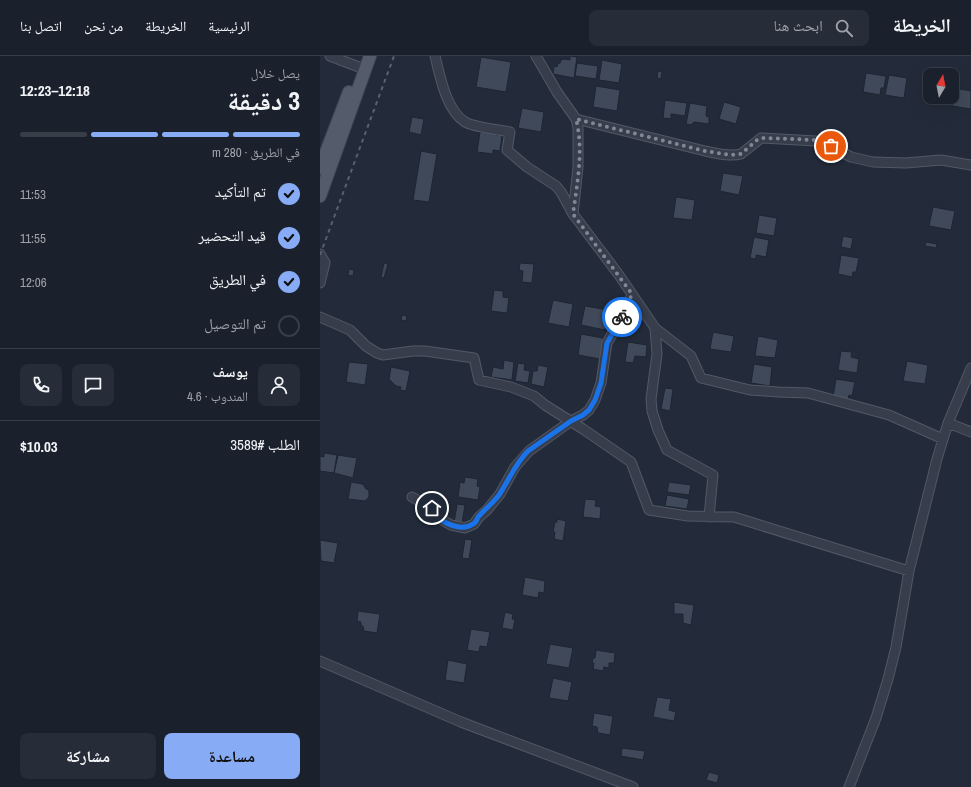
<!DOCTYPE html>
<html lang="ar">
<head>
<meta charset="utf-8">
<style>
	:root { --surface:#1a202c; --page:#272d38; --text:#f1f3f6; --muted:#9fa3a9; --line:#383e48; --accent:#88abf5 }
	body { margin:0; font-family:"Archivo Narrow","Noto Naskh Arabic",sans-serif; background:var(--page); color:var(--text); direction:rtl; height:100vh; display:flex; flex-direction:column; font-size:15px; white-space:nowrap }
	* { box-sizing:border-box; margin:0 }
	p { font-size:13px; color:var(--muted) }
	.icon { flex:none; width:22px; height:22px; fill:none; stroke:currentColor; stroke-width:2; stroke-linecap:round; stroke-linejoin:round }
	.map { position:relative; flex:1; overflow:hidden; direction:ltr }
	.drawer { display:flex; flex-direction:column; background:var(--surface); width:320px }
	.drawer>* { flex:none }
	.needle { width:26px; rotate:10deg }
	.controls { position:absolute; left:603px; top:12px; display:grid; gap:8px }
	.controls a { display:grid; place-items:center; width:36px; height:36px; border-radius:8px; background:var(--surface); box-shadow:0 4px 16px #0002,0 0 0 1px var(--line); font-size:20px }
	.pin { position:absolute; display:grid; place-items:center; width:34px; height:34px; color:#fff; margin:-17px; border:2px solid #fff; border-radius:50%; box-shadow:0 1px 4px #0007 }
	.courier { position:absolute; display:grid; place-items:center; width:40px; height:40px; margin:-20px; border:3px solid #1a73e8; border-radius:50%; background:#fff; color:#222; box-shadow:0 1px 5px #0007 }
	.summary em { font-style:normal; font-weight:700 }
	.summary div { display:flex; flex-direction:column-reverse }
	.summary { display:flex; align-items:center; justify-content:space-between; height:68px; padding:0 20px }
	h1 { font-size:26px; font-weight:700; line-height:30px }
	.bar { display:grid; grid-template-columns:repeat(4,1fr); gap:6px 4px; align-content:center; height:48px; padding:0 20px }
	.bar i { height:5px; border-radius:3px; background:var(--line) }
	.bar .selected { background:var(--accent) }
	.bar p { grid-column:span 4 }
	.line { display:flex; align-items:center; gap:10px; padding:0 20px; border-top:1px solid var(--line) }
	.line div { flex:1 }
	.round { display:grid; place-items:center; flex:none; width:42px; height:42px; border-radius:8px; background:var(--page) }
	ol { padding:0 20px; list-style:none }
	li { display:flex; align-items:center; gap:12px; height:44px }
	li p { margin-inline-start:auto }
	li .icon { padding:4px; border-radius:50%; background:var(--accent); color:#111; stroke-width:4 }
	li:last-child { color:var(--muted) }
	li i { width:22px; height:22px; border:2px solid var(--line); border-radius:50% }
	.primary-button { display:flex; gap:8px; margin-top:auto; padding:8px 20px }
	.primary-button a { flex:1; height:46px; border-radius:8px; background:var(--accent); color:#111; font-size:16px; font-weight:700; line-height:46px; text-align:center }
	.primary-button a+a { background:var(--page); color:var(--text) }
	header { display:flex; align-items:center; gap:24px; box-sizing:border-box; height:56px; padding:0 20px; background:var(--surface); border-bottom:1px solid var(--line) }
	header strong { font-size:19px }
	nav { display:flex; gap:22px; margin-inline-start:auto; font-size:14px }
	.search { width:280px; height:36px; background:var(--page); display:flex; align-items:center; gap:10px; box-sizing:border-box; padding:0 14px; border-radius:8px; color:var(--muted); font-size:15px }
	main { display:flex; flex:1; min-height:0 }
	.map>svg:first-child { display:block }
	.building { fill:#3f4959; stroke:#1e2431 }
	.lines { fill:none; stroke-linecap:round; stroke-linejoin:round }
	.minor-casing { stroke:#525865; stroke-width:11 }
	.major-casing { stroke:#404653; stroke-width:14 }
	.minor { stroke:#373d4b; stroke-width:9 }
	.major { stroke:#545c6b; stroke-width:12 }
	.rail { stroke:#596171; stroke-width:2; stroke-dasharray:4 4; stroke-linecap:butt }
	.done { stroke:#808795; stroke-width:4; stroke-dasharray:0 7.2 }
	.route { stroke:#1a73e8; stroke-width:5 }
</style>
</head>
<body>
<header>
<strong>الخريطة</strong>
<div class="search"><svg class="icon" aria-label="search" viewBox="0 0 24 24"><circle cx="10" cy="10" r="6"/><path d="M15 15l6 6"/></svg>ابحث هنا</div>
<nav><a>الرئيسية</a><a>الخريطة</a><a>من نحن</a><a>اتصل بنا</a></nav>
</header>
<main>
<div class="map">
<svg width="651" height="731" viewBox="0 0 651 731">
	<rect width="100%" height="100%" fill="#232b3a"/>
	<path class="building" d="M250 0 257 1 254 22 233 18 234 10 237 11 238 7H240L241 4 244 3 250 4Z
		M161 1 191 6 186 36 156 31Z
		M282 4 302 8 299 27 279 24Z
		M257 7 278 10 276 23 255 20Z
		M338 15 342 16 341 23 337 22Z
		M546 17 566 20 564 32H561L560 39 543 36Z
		M569 19 587 22 584 42 565 39Z
		M276 30 300 34 297 55 273 51Z
		M635 32 651 35V53L632 50Z
		M611 41H630L629 48 610 45Z
		M345 44 367 47 365 60 351 58V63L343 62Z
		M404 46 421 51 416 68 399 63Z
		M370 47 387 50 386 60 389 61V68L374 66 371 69 366 68Z
		M202 52 224 56 221 76 198 72Z
		M92 61 104 63 101 79 89 76Z
		M160 76 182 80 180 95 173 94V98L157 96Z
		M101 95 117 98 109 146 93 144Z
		M403 117 423 120 419 139 400 135Z
		M356 141 375 144 372 164 353 162Z
		M613 151 635 155 631 174 609 170Z
		M439 159 457 162 454 180 436 177Z
		M523 180 533 182 531 193 521 191Z
		M434 181 449 184 446 201 436 199V203L430 202Z
		M606 186 617 188 616 192 605 190Z
		M521 199 539 202 536 216H533L532 221 518 218Z
		M64 207 68 208 64 222 61 221Z
		M200 207 214 208 212 227 202 226 203 215 199 214Z
		M29 213 34 214 33 220 28 219Z
		M174 234 183 235V241L189 242 187 257 171 255Z
		M233 244 253 248 249 271 228 267Z
		M265 250 288 254 285 274 261 269Z
		M82 259 87 260 86 265 81 264Z
		M393 276 414 280 411 296 390 293Z
		M261 278 283 282 280 303 258 299Z
		M438 280 458 284 455 302 435 300Z
		M308 286 327 289 326 301 315 300 313 307 305 306Z
		M521 295 532 296 531 301 539 303 537 317 518 314Z
		M184 304 194 306 192 324 171 321 173 311 183 313Z
		M587 305 608 309 605 328 583 325Z
		M29 306 48 308 45 329 26 326Z
		M198 307 205 308 204 314 210 315 208 327 195 325Z
		M434 308 452 311 450 330 431 327Z
		M218 309 228 311 224 331 211 328 213 315H217Z
		M71 311 90 315 86 335 80 334 81 331 76 330 69 323Z
		M516 323 535 326 532 340 529 339 528 344 513 341Z
		M345 332 353 333 350 355 341 353Z
		M4 397 17 399 14 417 0 415V400L4 401Z
		M18 399 37 402 33 422 14 417Z
		M145 421 158 423 157 430 160 431 158 444 138 441 140 426 144 427Z
		M31 426 43 428 46 433 49 434V441L45 445 28 443Z
		M349 426 371 429 369 439 347 436Z
		M347 439 369 443 367 453 345 450Z
		M265 443 276 444 275 450 281 451 280 463 263 461Z
		M137 448 145 449 142 468 134 467Z
		M237 463 246 465 243 485 234 483 235 476H233L235 466H237Z
		M145 483 152 484 149 503 142 502Z
		M0 484 18 487 14 507 1 505Z
		M205 521 225 525 224 537 219 536 218 542 202 539Z
		M354 546 374 549 371 569 363 567V558H354Z
		M38 555 60 558 57 577 44 575 43 570H41V566L37 565Z
		M185 556 193 558 192 563H195L193 574 182 572Z
		M151 573 170 576 167 591 160 590 159 596 147 594Z
		M230 588 253 592 249 612 226 608Z
		M276 594 295 597 294 607H289V612L284 611 283 615 273 613 274 607H272L273 602H275Z
		M128 604 147 608 144 627 125 624Z
		M233 622 252 626 248 645 229 642Z
		M337 641 351 643 349 654 356 656 354 665 333 661Z
		M274 657 293 660 290 679 278 677 277 671 272 670Z
		M302 692 325 695 323 704 301 700Z
		M389 716 399 719 397 727 386 724Z"/>
	<g class="lines">
		<g class="minor-casing">
			<path id="minor" d="M10 0 39 11
				M115 0C120 20 126 54 145 66 153 71 180 74 190 76L187 94 207 111 236 130 241 136 253 158 299 219 335 272 371 300 381 322 430 334 458 336 488 337 569 359 623 383
				M216 0 237 36 256 63 258 72V111L253 158
				M256 63 385 95C396 97 409 101 421 98L441 82 496 85 506 88 531 101 553 106 586 107 621 104 651 109
				M0 198 5 207 0 227
				M0 261 30 274 46 290 57 297 63 299 93 295H105L154 302 159 324 191 331 214 340 225 349 263 373 311 406 329 454 368 460 414 461 589 515
				M335 272 337 298 331 343 332 355 338 374 347 394 393 419 389 461
				M628 367 651 376
				M92 441 112 452 119 462 131 469 145 472 154 468 159 461 167 454 180 438 195 411 209 395 251 365 263 359 269 354 275 344 281 327 287 287 307 252 312 238
				M0 605 141 666 313 731
				M529 731 556 662 568 623 576 591 589 515 617 403 628 367 651 312"/>
		</g>
		<g class="major-casing">
			<path id="major" d="M0 112 29 36
				M0 140 50 0"/>
		</g>
		<use href="#minor" class="minor"/>
		<use href="#major" class="major"/>
		<path class="rail" d="M0 199 74 0"/>
	</g>
	<g class="lines">
		<path class="done" d="M302 261 312 238 253 158C257 128 264 94 256 63L385 95 410 99 421 98 438 83 444 82 496 84 511 90"/>
		<path class="route" d="M112 452C114 455 116 459 119 462 127 469 143 475 153 468 156 467 157 463 158 461 165 453 173 447 179 439 189 424 195 408 208 395L251 365 263 359 269 354 275 344 281 327 287 287 302 261"/>
	</g>
</svg>
<div class="controls">
<a><svg class="needle" viewBox="-14 -14 28 28"><path d="M0-13l5 13h-10z" fill="#e53935"/><path d="M0 13l5-13h-10z" fill="#9fa3a9"/></svg></a>
</div>
<div class="pin" style="left:511px;top:90px;background:#ea580c"><svg class="icon" aria-label="bag" viewBox="0 0 24 24"><path d="M5 8h14l-1 12H6zM9 8a3 3 0 0 1 6 0"/></svg></div>
<div class="pin" style="left:112px;top:452px;background:#1f2937"><svg class="icon" aria-label="home" viewBox="0 0 24 24"><path d="M3 11l9-7 9 7M6 9v11h12V9"/></svg></div>
<div class="courier" style="left:302px;top:261px"><svg class="icon" aria-label="bike" viewBox="0 0 24 24"><circle cx="6" cy="16" r="4"/><circle cx="18" cy="16" r="4"/><path d="M6 16l4-8h5l3 8M10 8l3 8H6M13 5h3"/></svg></div>
</div>
<section class="drawer">
<div class="summary"><div><h1>3 دقيقة</h1><p>يصل خلال</p></div><em>12:18–12:23</em></div>
<div class="bar"><i class="selected"></i><i class="selected"></i><i class="selected"></i><i></i><p>في الطريق · 280 m</p></div>
<ol>
<li><svg class="icon" aria-label="check" viewBox="0 0 24 24"><path d="M5 12l5 5 9-10"/></svg>تم التأكيد<p>11:53</p></li>
<li><svg class="icon" aria-label="check" viewBox="0 0 24 24"><path d="M5 12l5 5 9-10"/></svg>قيد التحضير<p>11:55</p></li>
<li><svg class="icon" aria-label="check" viewBox="0 0 24 24"><path d="M5 12l5 5 9-10"/></svg>في الطريق<p>12:06</p></li>
<li><i></i>تم التوصيل</li>
</ol>
<div class="line" style="height:72px"><a class="round"><svg class="icon" aria-label="person" viewBox="0 0 24 24"><circle cx="12" cy="8" r="4"/><path d="M4 21q1-7 8-7t8 7"/></svg></a><div><b>يوسف</b><p>المندوب · 4.6</p></div><a class="round"><svg class="icon" aria-label="chat" viewBox="0 0 24 24"><path d="M4 5h16v11H9l-5 4z"/></svg></a><a class="round"><svg class="icon" aria-label="phone" viewBox="0 0 24 24"><path d="M5 4h4l2 5-3 2q2 4 5 5l2-3 5 2v4C11 20 4 13 5 4z"/></svg></a></div>
<div class="line" style="height:52px"><div>الطلب #3589</div><b>$10.03</b></div>
<div class="primary-button"><a>مساعدة</a><a>مشاركة</a></div>
</section>
</main>
</body>
</html>
